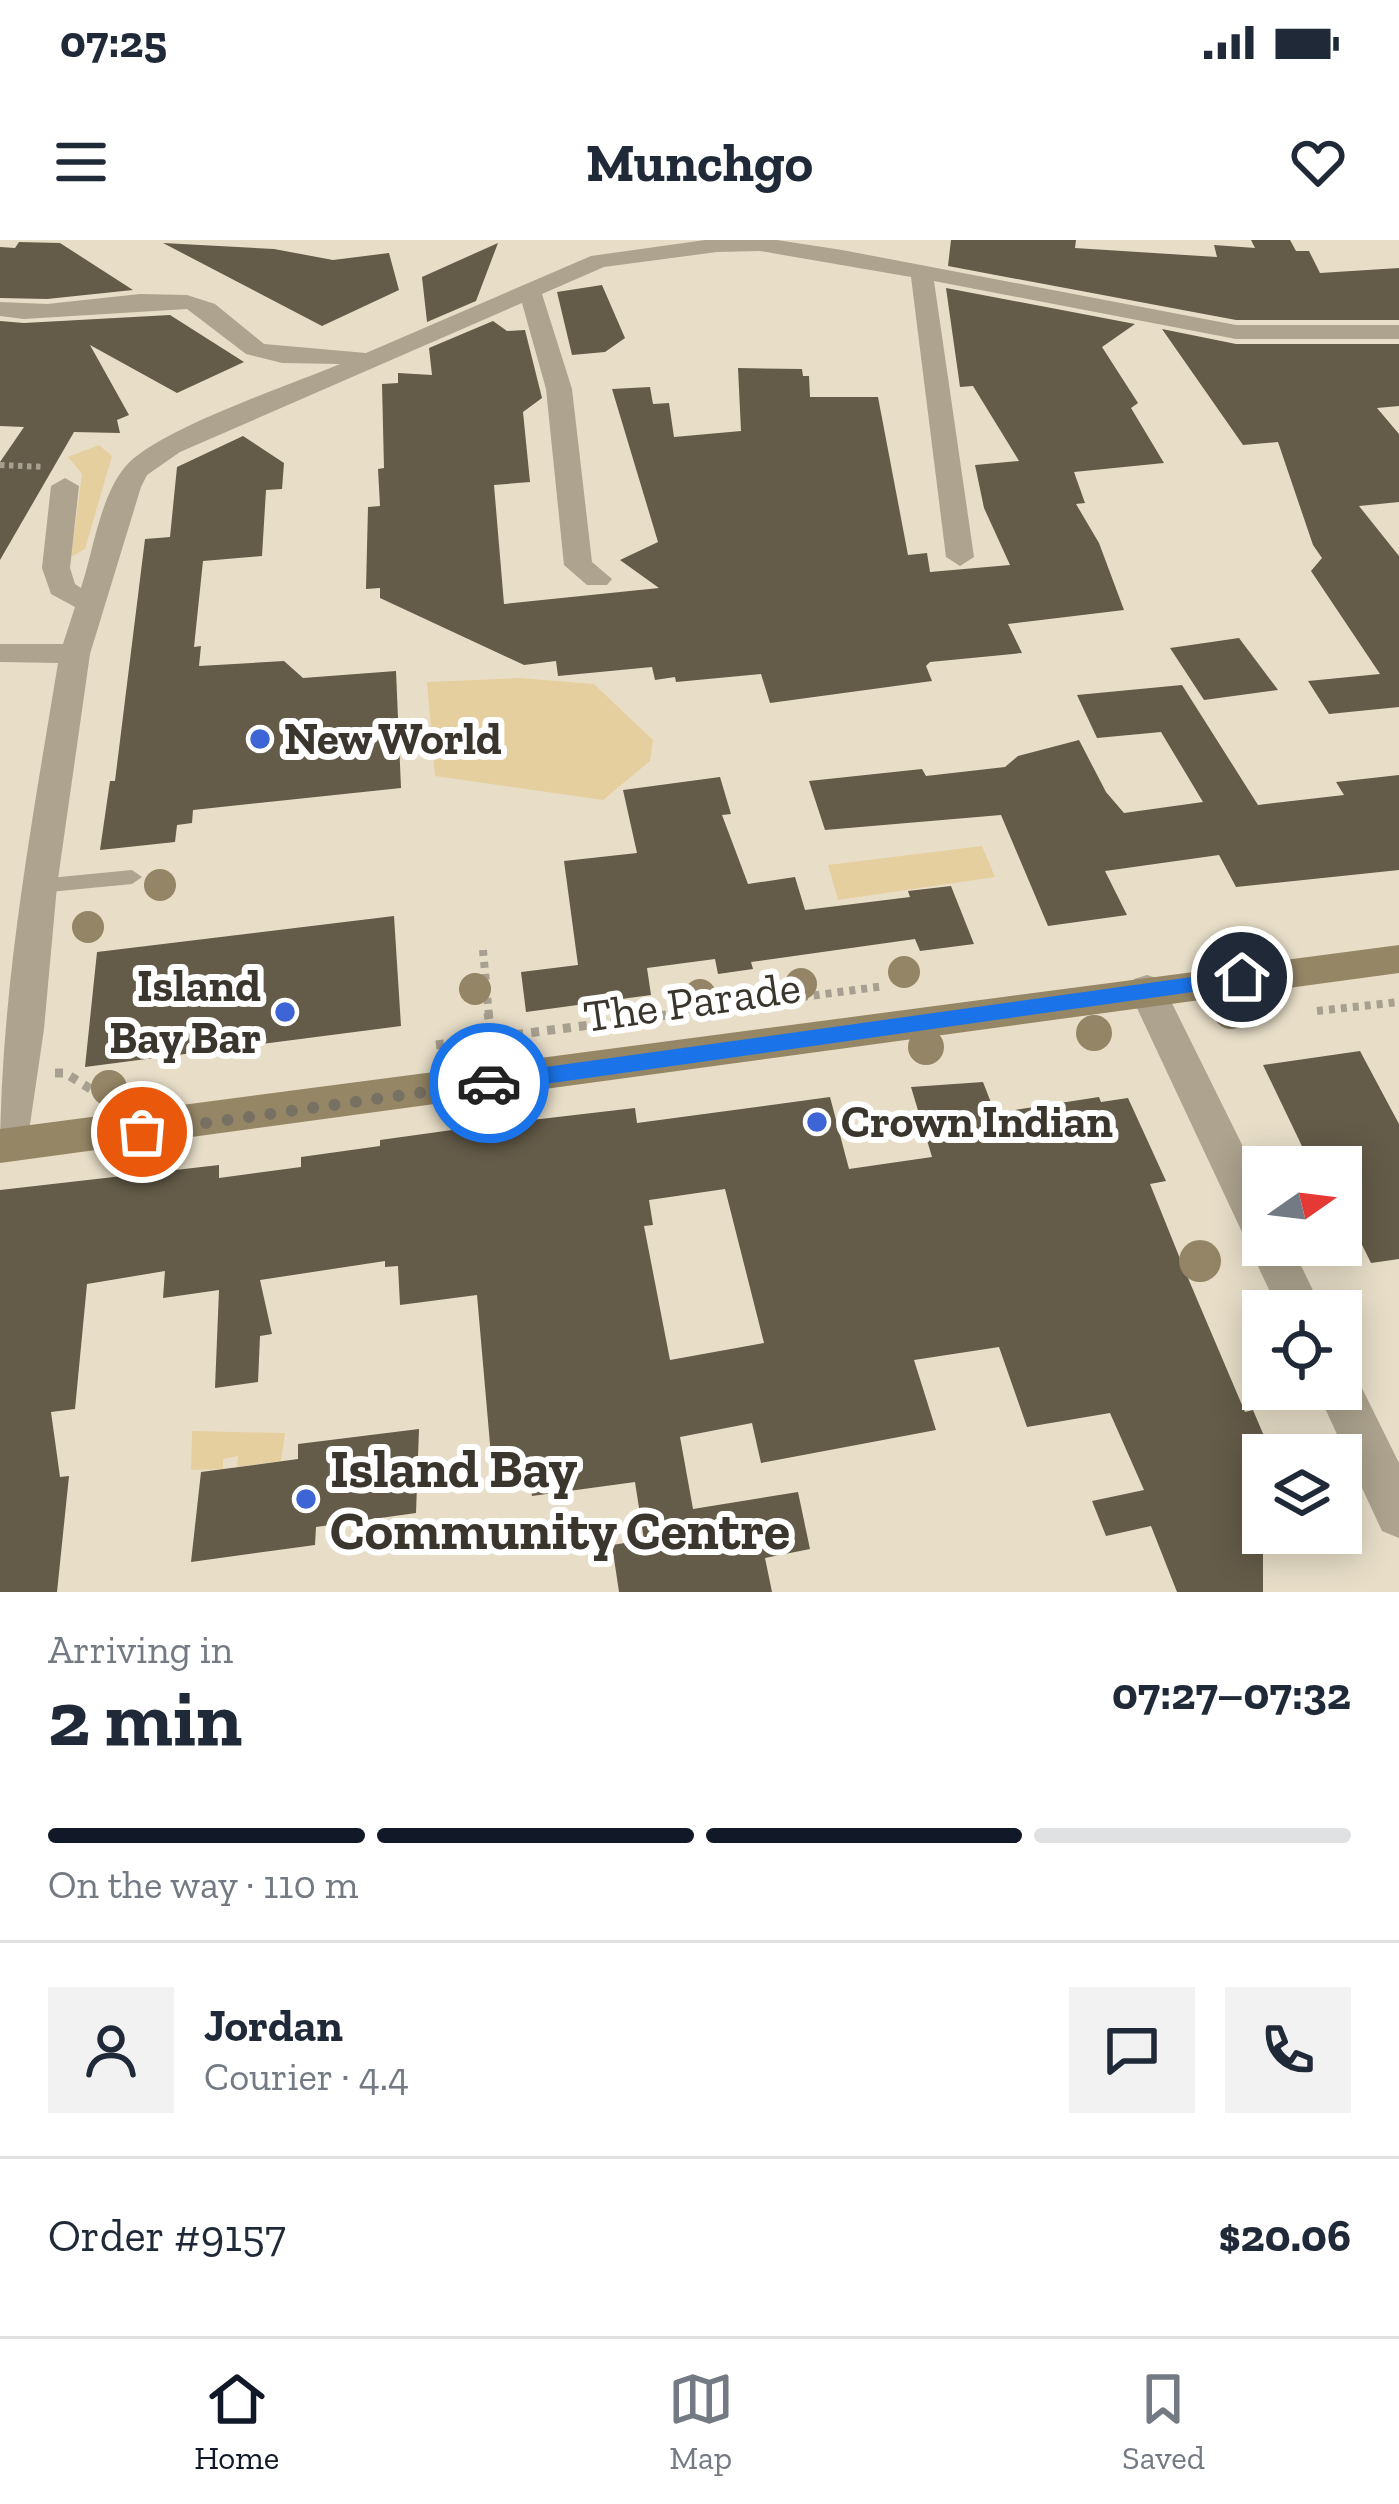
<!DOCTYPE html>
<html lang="en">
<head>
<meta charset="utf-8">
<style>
	:root { --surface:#fff; --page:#f2f2f3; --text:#1f2937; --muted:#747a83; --line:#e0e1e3; --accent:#111827 }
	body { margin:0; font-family:"Zilla Slab",serif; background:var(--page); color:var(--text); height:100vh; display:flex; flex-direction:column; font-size:45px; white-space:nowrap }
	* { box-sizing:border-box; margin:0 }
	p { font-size:39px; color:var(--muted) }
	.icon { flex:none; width:66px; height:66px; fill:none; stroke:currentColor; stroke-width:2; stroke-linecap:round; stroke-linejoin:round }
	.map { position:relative; height:1352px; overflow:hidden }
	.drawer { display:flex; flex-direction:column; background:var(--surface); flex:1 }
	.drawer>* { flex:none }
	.needle { width:78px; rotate:76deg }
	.buttons { position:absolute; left:1242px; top:906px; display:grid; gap:24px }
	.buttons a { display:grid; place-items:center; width:120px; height:120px; border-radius:0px; background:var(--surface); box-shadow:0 6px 30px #0003; font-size:60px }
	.pin { position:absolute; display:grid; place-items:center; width:102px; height:102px; color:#fff; margin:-51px; border:6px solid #fff; border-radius:50%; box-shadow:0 3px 12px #0007 }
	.courier { position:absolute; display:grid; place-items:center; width:120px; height:120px; margin:-60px; border:9px solid #1a73e8; border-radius:50%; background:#fff; color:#222; box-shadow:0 3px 15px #0007 }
	.summary em { font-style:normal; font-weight:800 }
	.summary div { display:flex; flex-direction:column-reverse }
	.summary { display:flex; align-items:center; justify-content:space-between; height:204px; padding:0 48px }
	h1 { font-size:78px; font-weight:800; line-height:90px }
	.bar { display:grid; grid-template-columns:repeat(4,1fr); gap:18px 12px; align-content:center; height:144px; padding:0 48px }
	.bar i { height:15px; border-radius:9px; background:var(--line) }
	.bar .active { background:var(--accent) }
	.bar p { grid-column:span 4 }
	.line { display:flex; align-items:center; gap:30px; padding:0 48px; border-top:3px solid var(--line) }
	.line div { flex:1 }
	.round { display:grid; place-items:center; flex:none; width:126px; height:126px; border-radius:0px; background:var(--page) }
	.status { display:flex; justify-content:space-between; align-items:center; height:84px; padding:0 60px; background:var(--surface); direction:ltr }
	.status svg { height:33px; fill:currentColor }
	header { display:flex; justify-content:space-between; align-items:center; height:156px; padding:0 48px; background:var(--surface); font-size:54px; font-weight:800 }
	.dock { display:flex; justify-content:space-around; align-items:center; height:168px; border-top:3px solid var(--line); background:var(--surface); font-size:33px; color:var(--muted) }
	.dock a { display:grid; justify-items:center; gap:6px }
	.dock .active { color:var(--accent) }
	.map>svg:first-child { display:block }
	.green { fill:#e5cf9f }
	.building { fill:#645b48; fill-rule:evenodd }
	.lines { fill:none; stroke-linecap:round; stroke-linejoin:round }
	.path-far2 { stroke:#a79f8f; stroke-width:6; stroke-dasharray:4.5 4.5; stroke-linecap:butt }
	.path-far1 { stroke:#a79f8f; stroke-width:8; stroke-dasharray:6 6; stroke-linecap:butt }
	.path { stroke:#a79f8f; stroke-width:9; stroke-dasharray:8 8; stroke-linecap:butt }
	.lane { fill:#ada38e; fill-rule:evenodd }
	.street { fill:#ada38e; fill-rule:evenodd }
	.secondary { fill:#958666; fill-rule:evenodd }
	.tree { fill:#938565 }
	.route { fill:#1a73e8 }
	.done { stroke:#777164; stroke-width:12; stroke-dasharray:0 21.6 }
	.poi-dot { fill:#3d65d6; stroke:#fff; stroke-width:4.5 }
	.labels { text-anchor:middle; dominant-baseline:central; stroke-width:12; stroke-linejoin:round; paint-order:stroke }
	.poi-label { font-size:45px; font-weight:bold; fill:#3a362e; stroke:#fff; text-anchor:start }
	.street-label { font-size:45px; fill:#3a362e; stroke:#fff }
	.near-poi-label { font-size:54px; font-weight:bold; fill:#3a362e; stroke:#fff; text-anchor:start }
</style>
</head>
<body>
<div class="status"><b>07:25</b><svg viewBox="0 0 49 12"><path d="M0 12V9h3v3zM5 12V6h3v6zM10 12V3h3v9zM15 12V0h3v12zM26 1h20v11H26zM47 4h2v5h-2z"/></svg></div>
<header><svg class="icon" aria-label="menu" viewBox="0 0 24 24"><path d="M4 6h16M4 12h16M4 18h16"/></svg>Munchgo<svg class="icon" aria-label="heart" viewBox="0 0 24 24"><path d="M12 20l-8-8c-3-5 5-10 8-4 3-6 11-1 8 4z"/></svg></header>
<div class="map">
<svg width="1399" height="1352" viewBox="0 0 1399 1352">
	<rect width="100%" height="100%" fill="#e8dec8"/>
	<path class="green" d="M99 205 112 216 85 309 71 317 82 234 68 217Z
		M520 438 594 444 653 500 650 521 603 560 435 536 427 442Z
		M982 606 995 637 838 660 828 625Z
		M192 1191 285 1193 281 1221 237 1227 238 1216 223 1219V1229L191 1230Z"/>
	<path class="building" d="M951 0H1076L1075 8 1217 17 1214 5 1255 8 1251 0H1290L1296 11H1309L1320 33 1399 28V80H1236L948 26Z
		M19 2 60 3 133 50 47 59 0 58V7L15 8Z
		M163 3 274 9 333 20 389 13 399 50 322 86Z
		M498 3 476 61 427 82 422 37Z
		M602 45 625 98 605 112 572 115 557 52Z
		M946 48 1135 84 1102 107 1138 163 1131 168 1164 223 1074 232 1085 263 1076 264 1099 303 1124 370 1008 384 1022 413 930 422 926 426 932 441 770 463 761 434 676 442 675 437 655 440 652 427 558 436 556 421 524 425 380 358V348L366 349 368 267 380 266 378 229 384 228 382 144 398 143V133L432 135 429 108 493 81 507 91 525 90 542 158 523 172 530 242 494 245 504 364 659 348 620 320 658 302 612 149 650 147 653 164 669 163 674 197 741 191 738 128 802 129 803 136H809L810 157H878L908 315 927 313 930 332 1010 325 984 268 975 225 1019 221 973 146 960 147Z
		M170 75 244 122 177 153 90 105 129 175 117 180 120 193 74 192 0 320V222L24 187 0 186V81L24 83Z
		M1162 89 1236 104H1399V166L1377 168 1399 194V262L1359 266 1399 316V467L1329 474 1308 441 1380 434 1311 331 1322 318 1313 305 1278 202 1243 205Z
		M243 196 284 223 282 249 266 250 262 316 203 321 194 407 201 406 199 426 284 421 303 438 396 431 401 548 193 570 192 583 177 585 175 602 100 610 110 541H115L145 299 170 297 177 227Z
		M1239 398 1278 450 1204 460 1170 408Z
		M1182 445 1258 565 1344 555 1336 542 1399 535V630L1236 647 1219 615 1105 631 1127 675 1048 686 1001 575 825 590 809 541 922 529 926 536 1005 527 1018 516 1079 500 1106 552 1124 573 1203 562 1161 492 1097 498 1077 455Z
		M720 537 731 574 722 575 748 644 795 637 805 670 910 657 908 651 951 646 974 704 920 711 915 699 751 722 753 729 718 734 715 719 647 728 651 755 526 772 521 732 578 725 564 621 637 613 623 550Z
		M394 676 401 786 85 827 97 712Z
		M1360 811 1399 884V1019L1371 1023 1341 962V927H1312L1263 825Z
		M983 842 995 873 1099 857 1101 862 1128 858 1166 941 1150 944 1185 1031 1245 1172 1253 1170 1272 1215H1263V1352H1177L1151 1286 1106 1296 1092 1261 1144 1250 1110 1173 1027 1187 999 1107 914 1120 936 1190 761 1223 752 1183 680 1197 693 1269 798 1252 810 1309 765 1318 772 1352H619L612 1305 644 1300 635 1242 532 1256 530 1244 494 1250 477 1055 400 1065 398 1026 385 1027V1021L260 1040 272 1094 260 1096 258 1142 215 1148 219 1050 163 1058 165 1031 87 1044 75 1169 51 1172 60 1237 69 1236 57 1352H0V950L219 925V938L301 927V917L380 906V900L481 886 635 868 637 883 830 857 849 929 932 917 911 847ZM725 949 764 1103 670 1120 644 986 653 985 649 960Z
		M419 1189 416 1273 316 1287 315 1305 191 1322 201 1232 298 1219V1204Z"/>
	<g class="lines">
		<path class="path-far2" d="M0 225 45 227"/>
		<path class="path-far1" d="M483 710 489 776
			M1317 771 1399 762
			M659 776 885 746"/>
		<path class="path" d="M488 773 489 779
			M436 805 682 773
			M55 833H65L94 851"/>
		<path class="lane" d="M132 630 142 637 132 644 39 653 29 646 39 639Z"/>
		<path class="street" d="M705 0H777L842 10 1236 85H1399V99H1236L934 41 974 317 960 326 946 317 911 37 760 11 717 12 604 27 542 54 572 149 592 322 612 339 607 345H587L564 325 546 149 522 63 180 212 147 235 141 247 90 414 57 646 44 789 27 905 21 917 0 919C0 753 31 588 58 423L0 422V404H63L75 367 51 354 42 328 51 246 65 238 79 246 70 328 75 344 81 348C93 312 100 257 125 227 155 190 291 145 340 124L282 123 246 114 187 69 24 79 0 76V62L47 64 140 54 187 55 215 64 264 104 366 113 591 16Z
			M1147 735 1160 739 1263 947V1005H1291L1323 1071H1279L1128 749 1134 739Z
			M1341 1128 1355 1134 1399 1223V1298L1382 1291 1316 1149H1341Z"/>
		<path class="secondary" d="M1399 705V733L0 923V889Z"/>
	</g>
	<g class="tree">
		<circle cx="160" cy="645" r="16"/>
		<circle cx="88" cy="687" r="16"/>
		<circle cx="904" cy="732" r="16"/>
		<circle cx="801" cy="744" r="16"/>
		<circle cx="475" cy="749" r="16"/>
		<circle cx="700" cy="755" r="16"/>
		<circle cx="1231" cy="771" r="18"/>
		<circle cx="1094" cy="793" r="18"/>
		<circle cx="926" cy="807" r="18"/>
		<circle cx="109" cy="848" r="18"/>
		<circle cx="1200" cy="1021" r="21"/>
	</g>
	<path class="route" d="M1242 730 1252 737 1242 745 489 852 478 843 489 835Z"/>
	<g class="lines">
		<path class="done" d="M142 892 489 843"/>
	</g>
	<g class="poi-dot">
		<circle cx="260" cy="499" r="12"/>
		<circle cx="285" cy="772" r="12"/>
		<circle cx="817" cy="882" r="12"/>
		<circle cx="306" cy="1259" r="12"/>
	</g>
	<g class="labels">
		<g class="poi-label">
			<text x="284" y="499">New World</text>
			<text x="261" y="746" text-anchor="end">Island<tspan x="261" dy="52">Bay Bar</tspan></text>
			<text x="841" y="882">Crown Indian</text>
		</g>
		<g class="street-label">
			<text transform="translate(692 762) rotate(-8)">The Parade</text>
		</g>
		<g class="near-poi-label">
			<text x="330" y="1228">Island Bay<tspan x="330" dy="62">Community Centre</tspan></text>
		</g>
	</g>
</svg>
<div class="buttons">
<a><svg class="needle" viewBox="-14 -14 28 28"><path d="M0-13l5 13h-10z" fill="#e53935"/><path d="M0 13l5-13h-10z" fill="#747a83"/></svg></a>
<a><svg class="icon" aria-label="locate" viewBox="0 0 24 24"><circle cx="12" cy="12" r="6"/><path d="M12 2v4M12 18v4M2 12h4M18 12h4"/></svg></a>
<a><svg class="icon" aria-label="layers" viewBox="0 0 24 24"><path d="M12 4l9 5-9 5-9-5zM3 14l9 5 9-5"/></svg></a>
</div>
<div class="pin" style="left:142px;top:892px;background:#ea580c"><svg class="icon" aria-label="bag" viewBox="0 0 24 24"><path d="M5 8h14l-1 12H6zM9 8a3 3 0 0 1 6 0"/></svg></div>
<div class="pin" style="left:1242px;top:737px;background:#1f2937"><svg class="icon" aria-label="home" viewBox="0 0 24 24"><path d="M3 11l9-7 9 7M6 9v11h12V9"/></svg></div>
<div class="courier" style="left:489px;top:843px"><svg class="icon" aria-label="car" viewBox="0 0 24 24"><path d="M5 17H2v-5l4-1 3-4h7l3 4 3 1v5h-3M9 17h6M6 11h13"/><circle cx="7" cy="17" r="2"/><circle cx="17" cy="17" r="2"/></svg></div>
</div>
<section class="drawer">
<div class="summary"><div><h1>2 min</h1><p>Arriving in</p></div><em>07:27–07:32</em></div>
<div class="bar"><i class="active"></i><i class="active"></i><i class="active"></i><i></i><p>On the way · 110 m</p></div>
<div class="line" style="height:216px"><a class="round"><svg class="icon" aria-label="person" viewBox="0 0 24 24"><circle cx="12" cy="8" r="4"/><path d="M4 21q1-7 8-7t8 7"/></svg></a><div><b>Jordan</b><p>Courier · 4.4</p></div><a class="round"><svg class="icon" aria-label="chat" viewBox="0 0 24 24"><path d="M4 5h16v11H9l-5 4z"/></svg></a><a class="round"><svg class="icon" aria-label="phone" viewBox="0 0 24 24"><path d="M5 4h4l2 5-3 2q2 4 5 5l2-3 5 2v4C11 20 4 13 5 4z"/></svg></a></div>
<div class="line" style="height:156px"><div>Order #9157</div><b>$20.06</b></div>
</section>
<nav class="dock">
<a class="active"><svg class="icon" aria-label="home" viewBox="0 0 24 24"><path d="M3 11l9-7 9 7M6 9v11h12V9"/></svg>Home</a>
<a><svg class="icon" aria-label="map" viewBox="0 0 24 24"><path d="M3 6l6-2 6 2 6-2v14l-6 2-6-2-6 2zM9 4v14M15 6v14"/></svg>Map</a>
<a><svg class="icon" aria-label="saved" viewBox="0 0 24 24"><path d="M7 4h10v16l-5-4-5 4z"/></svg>Saved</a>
</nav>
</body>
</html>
